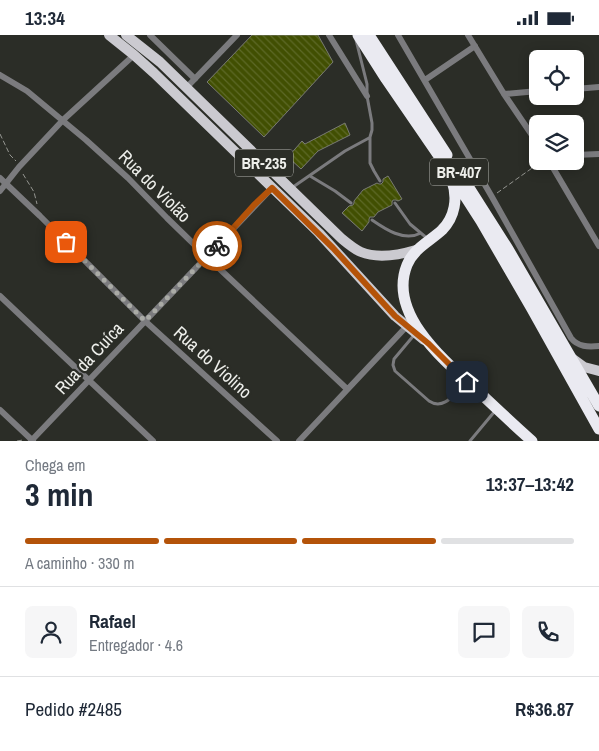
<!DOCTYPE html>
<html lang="pt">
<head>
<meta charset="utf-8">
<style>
	:root { --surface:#fff; --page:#f6f6f7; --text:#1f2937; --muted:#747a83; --line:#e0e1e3; --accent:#b45309 }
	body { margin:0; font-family:"Archivo Narrow",sans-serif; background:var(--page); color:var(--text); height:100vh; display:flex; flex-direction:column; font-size:19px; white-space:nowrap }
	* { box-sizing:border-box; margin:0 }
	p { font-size:16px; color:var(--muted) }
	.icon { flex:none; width:28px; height:28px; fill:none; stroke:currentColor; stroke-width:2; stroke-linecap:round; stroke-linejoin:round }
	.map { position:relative; height:406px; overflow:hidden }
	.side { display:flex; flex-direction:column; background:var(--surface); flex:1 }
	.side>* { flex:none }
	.fabs { position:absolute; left:529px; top:15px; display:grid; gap:10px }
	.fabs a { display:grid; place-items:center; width:55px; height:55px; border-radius:8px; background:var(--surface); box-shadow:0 2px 12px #0003; font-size:25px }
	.pin { position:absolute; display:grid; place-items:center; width:42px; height:42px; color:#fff; margin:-21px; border-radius:10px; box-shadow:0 2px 8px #0006 }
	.courier { position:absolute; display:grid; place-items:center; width:50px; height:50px; margin:-25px; border:4px solid #b45309; border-radius:50%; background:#fff; color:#222; box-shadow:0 1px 6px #0007 }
	.overview em { font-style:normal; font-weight:700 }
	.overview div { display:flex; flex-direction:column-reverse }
	.overview { display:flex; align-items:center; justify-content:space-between; height:85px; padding:0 25px }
	h1 { font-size:32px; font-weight:700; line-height:38px }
	.bar { display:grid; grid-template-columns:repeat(4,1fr); gap:8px 5px; align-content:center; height:60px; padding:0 25px }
	.bar i { height:6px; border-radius:4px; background:var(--line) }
	.bar .selected { background:var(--accent) }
	.bar p { grid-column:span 4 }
	.line { display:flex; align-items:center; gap:12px; padding:0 25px; border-top:1px solid var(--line) }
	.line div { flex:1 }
	.round { display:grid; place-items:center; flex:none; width:52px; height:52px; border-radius:8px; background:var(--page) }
	.status { display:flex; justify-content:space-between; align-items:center; height:35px; padding:0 25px; background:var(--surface); direction:ltr }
	.status svg { height:14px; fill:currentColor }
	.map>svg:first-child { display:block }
	.building { fill:url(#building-back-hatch); stroke:#787a73 }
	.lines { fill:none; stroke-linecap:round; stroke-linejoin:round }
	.path { stroke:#959691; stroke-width:1; stroke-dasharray:5 2.5; stroke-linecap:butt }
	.lane { stroke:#7b7b7e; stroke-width:3 }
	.street { stroke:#7b7b7e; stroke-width:6 }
	.primary { stroke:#cbcad0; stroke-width:10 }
	.highway { stroke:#eaeaf1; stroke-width:11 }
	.done { stroke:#aaaba6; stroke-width:5; stroke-dasharray:0 9 }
	.route { stroke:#b45309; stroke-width:6 }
	.labels { text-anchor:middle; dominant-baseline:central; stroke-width:4.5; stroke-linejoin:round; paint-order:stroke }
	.shield { fill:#2b2d27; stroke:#b4b5b0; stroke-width:1 }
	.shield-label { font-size:16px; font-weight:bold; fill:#eeefeb }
	.street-label { font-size:18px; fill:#eeefeb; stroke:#2b2d27 }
</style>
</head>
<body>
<div class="status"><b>13:34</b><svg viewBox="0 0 49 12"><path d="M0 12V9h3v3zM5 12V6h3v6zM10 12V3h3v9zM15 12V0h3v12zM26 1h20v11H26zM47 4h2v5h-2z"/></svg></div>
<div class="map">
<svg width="599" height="406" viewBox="0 0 599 406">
	<defs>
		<pattern id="building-back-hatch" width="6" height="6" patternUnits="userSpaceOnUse" patternTransform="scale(1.25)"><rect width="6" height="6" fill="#414f02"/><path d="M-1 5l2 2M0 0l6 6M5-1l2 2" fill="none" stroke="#5d6927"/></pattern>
	</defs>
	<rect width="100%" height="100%" fill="#2b2d27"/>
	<path class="building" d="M252 0H318L333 27 264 102 207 47Z
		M345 88 350 100 318 116 301 134 288 122 302 106 305 109Z
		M388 141 402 164 398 166 396 165H393L392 167V170L378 177 374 182H370L369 184V187L362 196 342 178 349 171 353 170 354 168V166L363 155 377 148 379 149H381L383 147V144Z"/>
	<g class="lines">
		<path class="path" d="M0 99 10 120 16 126
			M23 139 34 157 37 169
			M497 158 542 126
			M17 406 23 405"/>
		<path class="lane" d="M356 5 367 49V61L372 88V95L370 102V128L374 136 380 146
			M310 141 335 156 351 168
			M293 152 345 116 369 103
			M395 168 410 189 428 204
			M372 185C385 194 404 207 421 198
			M415 299 394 324 393 330 395 336 429 366C444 376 455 358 465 349
			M470 406 495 376"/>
		<path class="street" d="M150 0 195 44
			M329 0 367 61
			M398 0 492 162 571 303C578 312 588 312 599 311
			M468 0 504 59 538 109
			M0 40 27 56 86 105 128 143 167 183 207 222 347 354
			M425 45 475 11
			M186 53 237 0
			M575 54 599 52
			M504 59 538 56
			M575 120 599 119
			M549 126 599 211
			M0 143 40 181 145 286 277 406
			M0 156 19 132 63 85 134 20
			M0 261 153 406
			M0 375 33 406
			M31 406 272 153
			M299 406 407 291"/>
		<path class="primary" d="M109 0 134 20 154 38 319 198 395 281 424 305
			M126 0 160 27 341 203C347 208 354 214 361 217 378 224 399 220 416 215
			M573 324 584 332 599 336"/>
		<path class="highway" d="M358 0 386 44 445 130 481 186 532 274 599 394
			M369 0 447 120
			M459 137 508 214 599 371
			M452 146C458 163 455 182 442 195 429 207 414 213 407 230 387 280 447 328 479 357 497 374 514 390 532 406"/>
	</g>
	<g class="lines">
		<path class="done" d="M66 207 145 286 217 211"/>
		<path class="route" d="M217 211 254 170 272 153 333 213 395 281 429 309 467 347"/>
	</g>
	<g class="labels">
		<g class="shield">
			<rect x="235" y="114.5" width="58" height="27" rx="4"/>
			<rect x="430" y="123.5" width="58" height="27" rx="4"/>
		</g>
		<g class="shield-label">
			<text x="264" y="128">BR-235</text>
			<text x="459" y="137">BR-407</text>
		</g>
		<g class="street-label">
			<text transform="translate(155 151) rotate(45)">Rua do Violão</text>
			<text transform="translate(89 323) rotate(-47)">Rua da Cuíca</text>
			<text transform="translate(213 327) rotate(42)">Rua do Violino</text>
		</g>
	</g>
</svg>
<div class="fabs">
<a><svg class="icon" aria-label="locate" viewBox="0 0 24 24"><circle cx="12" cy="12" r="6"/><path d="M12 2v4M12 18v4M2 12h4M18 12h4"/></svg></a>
<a><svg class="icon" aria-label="layers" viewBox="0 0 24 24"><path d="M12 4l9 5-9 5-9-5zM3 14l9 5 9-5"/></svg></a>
</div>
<div class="pin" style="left:66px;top:207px;background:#ea580c"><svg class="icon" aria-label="bag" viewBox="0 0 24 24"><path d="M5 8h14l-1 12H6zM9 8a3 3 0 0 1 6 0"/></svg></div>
<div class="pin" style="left:467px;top:347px;background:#1f2937"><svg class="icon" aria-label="home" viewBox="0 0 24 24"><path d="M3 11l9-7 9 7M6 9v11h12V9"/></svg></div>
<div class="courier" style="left:217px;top:211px"><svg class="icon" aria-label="bike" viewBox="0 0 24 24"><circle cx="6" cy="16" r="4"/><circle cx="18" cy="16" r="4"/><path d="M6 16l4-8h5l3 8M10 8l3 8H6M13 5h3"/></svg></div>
</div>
<section class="side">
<div class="overview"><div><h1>3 min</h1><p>Chega em</p></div><em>13:37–13:42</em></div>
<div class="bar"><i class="selected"></i><i class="selected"></i><i class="selected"></i><i></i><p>A caminho · 330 m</p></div>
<div class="line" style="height:90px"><a class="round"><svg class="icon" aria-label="person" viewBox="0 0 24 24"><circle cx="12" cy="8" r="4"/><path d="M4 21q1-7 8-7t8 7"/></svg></a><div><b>Rafael</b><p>Entregador · 4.6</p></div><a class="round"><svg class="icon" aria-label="chat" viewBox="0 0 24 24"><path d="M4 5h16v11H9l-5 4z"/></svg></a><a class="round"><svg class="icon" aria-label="phone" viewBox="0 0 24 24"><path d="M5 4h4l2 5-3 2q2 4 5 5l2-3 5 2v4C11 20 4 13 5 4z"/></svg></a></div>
<div class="line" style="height:65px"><div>Pedido #2485</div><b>R$36.87</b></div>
</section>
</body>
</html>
